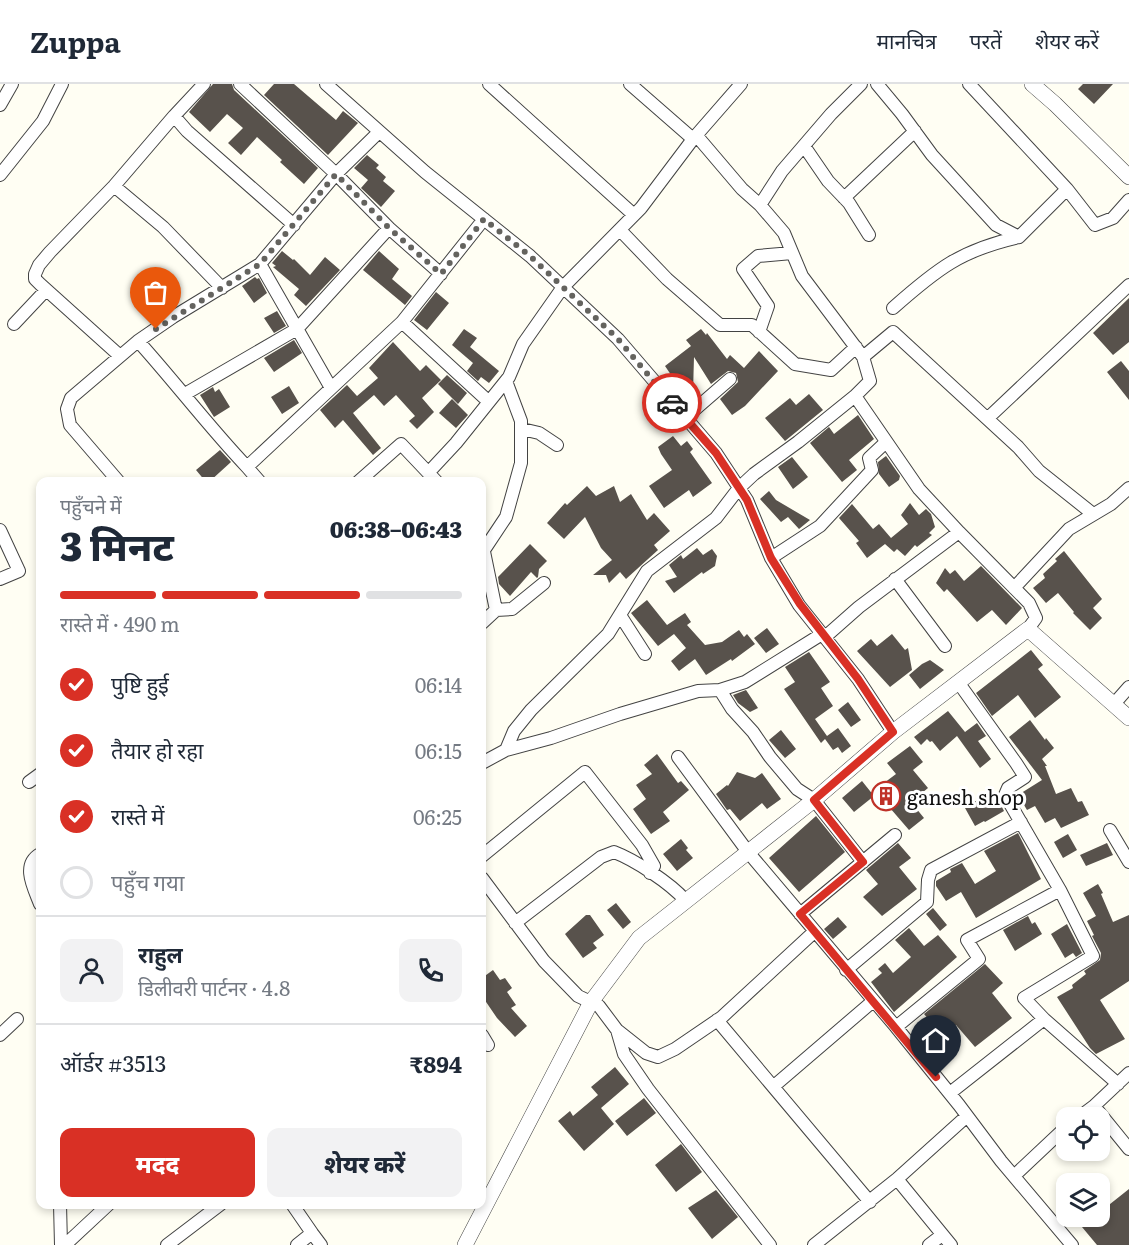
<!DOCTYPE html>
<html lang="hi">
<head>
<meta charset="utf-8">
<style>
	:root { --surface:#fff; --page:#f2f2f3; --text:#1f2937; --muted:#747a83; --line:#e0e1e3; --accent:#d93025 }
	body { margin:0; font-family:Literata,"Noto Sans Devanagari",serif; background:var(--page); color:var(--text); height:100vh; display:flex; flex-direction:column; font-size:22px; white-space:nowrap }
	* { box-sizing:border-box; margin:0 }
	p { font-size:20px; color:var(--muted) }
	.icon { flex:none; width:33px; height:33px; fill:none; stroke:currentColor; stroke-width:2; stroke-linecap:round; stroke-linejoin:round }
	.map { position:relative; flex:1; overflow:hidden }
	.drawer { position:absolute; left:36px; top:393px; width:450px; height:732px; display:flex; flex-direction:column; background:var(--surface); border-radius:12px; box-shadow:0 3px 9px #0003 }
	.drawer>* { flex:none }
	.fabs { position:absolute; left:1056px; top:1023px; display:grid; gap:12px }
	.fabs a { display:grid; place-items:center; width:54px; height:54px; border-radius:12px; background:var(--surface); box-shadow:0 3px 9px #0003; font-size:30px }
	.pin { position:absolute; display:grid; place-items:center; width:51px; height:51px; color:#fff; margin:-62px -26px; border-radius:50% 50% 50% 0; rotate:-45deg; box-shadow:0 0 6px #0007 }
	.pin .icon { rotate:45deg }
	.courier { position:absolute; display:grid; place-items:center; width:60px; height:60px; margin:-30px; border:4px solid #d93025; border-radius:50%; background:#fff; color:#222; box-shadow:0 2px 8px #0007 }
	.head em { font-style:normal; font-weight:800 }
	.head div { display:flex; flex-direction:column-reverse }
	.head { display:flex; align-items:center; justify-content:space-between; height:102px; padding:0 24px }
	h1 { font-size:39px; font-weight:800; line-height:45px }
	.bar { display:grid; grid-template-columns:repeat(4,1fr); gap:9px 6px; align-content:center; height:72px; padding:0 24px }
	.bar i { height:8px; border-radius:4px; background:var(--line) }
	.bar .on { background:var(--accent) }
	.bar p { grid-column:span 4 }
	.line { display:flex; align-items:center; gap:15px; padding:0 24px; border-top:2px solid var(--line) }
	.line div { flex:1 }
	.round { display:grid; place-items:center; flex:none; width:63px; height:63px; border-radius:12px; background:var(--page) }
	ol { padding:0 24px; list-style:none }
	li { display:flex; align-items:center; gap:18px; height:66px }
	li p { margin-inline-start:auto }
	li .icon { padding:6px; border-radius:50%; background:var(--accent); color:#fff; stroke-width:4 }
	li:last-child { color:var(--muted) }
	li i { width:33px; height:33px; border:3px solid var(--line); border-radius:50% }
	.action { display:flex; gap:12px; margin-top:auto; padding:12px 24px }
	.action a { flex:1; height:69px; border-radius:12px; background:var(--accent); color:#fff; font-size:24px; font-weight:800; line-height:69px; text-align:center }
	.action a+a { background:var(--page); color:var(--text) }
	header { display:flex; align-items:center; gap:36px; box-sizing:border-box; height:84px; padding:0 30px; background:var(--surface); border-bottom:2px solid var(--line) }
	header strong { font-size:28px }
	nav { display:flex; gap:33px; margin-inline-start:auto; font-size:21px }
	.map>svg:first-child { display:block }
	.building { fill:#58524c }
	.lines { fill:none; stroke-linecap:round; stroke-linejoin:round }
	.minor-casing { stroke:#434343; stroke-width:14 }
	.tertiary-casing { stroke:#434343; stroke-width:16 }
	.minor { stroke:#fff; stroke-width:12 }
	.tertiary { stroke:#fff; stroke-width:15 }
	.done { stroke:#64635f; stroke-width:6; stroke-dasharray:0 10.8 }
	.route { stroke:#d93025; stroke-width:8 }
	.labels { text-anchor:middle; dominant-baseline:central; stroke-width:6; stroke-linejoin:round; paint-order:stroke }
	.poi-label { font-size:20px; fill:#101010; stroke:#fff; text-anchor:start }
</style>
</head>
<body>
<header>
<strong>Zuppa</strong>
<nav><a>मानचित्र</a><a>परतें</a><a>शेयर करें</a></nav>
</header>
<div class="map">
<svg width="1129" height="1161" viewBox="0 0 1129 1161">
	<rect width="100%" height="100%" fill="#fffef3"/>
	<path class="building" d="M213 0H232L234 6 318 84 304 100 280 78 282 76 257 53 241 71 228 59 243 44 227 30 210 48 189 28Z
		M274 0H294L336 36 343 27 358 39 328 71 264 11Z
		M1083 0H1113L1094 20 1078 5Z
		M367 71 379 81 376 84 386 93 383 97 395 107 381 123 361 104 368 96 354 84Z
		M282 167 293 176 294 175 310 191 325 173 340 186 306 222 294 211 299 205 273 183 276 182 272 179Z
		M379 167 399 185 392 195 412 212 405 221 363 186Z
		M255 193 257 195 259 194 267 209 254 219 242 202Z
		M436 208 449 219 427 246 414 236Z
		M1129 214V258L1113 271 1093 249Z
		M277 227 286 242 274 249 264 234Z
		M464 245 477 254 470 263 499 287 489 299 481 293 478 297 467 287 473 279 452 261Z
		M701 245 706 251 707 249 727 275 730 271 744 284 759 267 778 287 745 322 732 331 720 315 738 298 736 289 728 287 711 300 694 273 693 308 686 313 665 282 691 262 686 256Z
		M294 256 302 269 274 288 264 274Z
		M393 258 420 287 426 281 441 296 422 314 434 328 417 345 409 337 415 332 396 311 384 322 374 311 353 329 381 364 373 371 343 336 335 344 320 326 347 301 357 312 378 294 369 284Z
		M1121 277 1129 287V316L1107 288Z
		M447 291 467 309 458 320 438 300Z
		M289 302 299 319 282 330 271 313Z
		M213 303 215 308 219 305 230 323 214 333 200 311Z
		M809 310 823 326 785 357 765 334 790 314 796 321Z
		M452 315 468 331 456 344 439 329Z
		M858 331 874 355 849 376 857 386 842 398 810 359 829 343 834 350Z
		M673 352 681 362 687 357 693 365 690 368 712 399 693 413 689 406 664 424 649 402 672 386 661 370 658 363Z
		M220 366 231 378 209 398H206L196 386Z
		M886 372 900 392 899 396 889 403 879 390 878 378Z
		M792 373 808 393 793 405 778 383Z
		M587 402 596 412 614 402 620 418 631 410 647 436 654 429 670 447 654 461 658 466 626 495 620 488 609 499 606 491H593L612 476 601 464 585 433 564 455 547 439 565 419 567 421Z
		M769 407 776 416 810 436 799 445 788 433 781 438 760 415Z
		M910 419 919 431 926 425 931 430 935 443 929 449 932 451 917 463 915 461 905 472 897 465 894 468 885 460 867 474 856 459 859 457 839 434 852 420 873 445 879 440 891 454 908 440 901 431Z
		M530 460 547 477 539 485 538 493 537 494 531 488 510 512 499 500 498 493Z
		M697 464 703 471 712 465 717 472 715 482 703 490 702 488 674 509 665 497 677 493 669 481 681 471 683 475Z
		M1064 467 1102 515 1093 524 1102 534 1090 546 1073 529 1074 528 1058 509 1046 519 1033 504 1045 494 1043 490 1057 477 1055 475Z
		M981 482 1022 524 1006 541 992 526 977 538 947 505 944 508 936 499 945 484 950 490 955 486 964 497Z
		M647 516 667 541 685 529 691 538 687 541 705 561 722 558 739 546 744 553 747 550 755 560 732 577 731 575 706 591 695 575 679 587 671 577 686 564 674 550 658 562 631 529Z
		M767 544 779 560 766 569 754 554Z
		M892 550 905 566 908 564 912 586 890 603 857 567 871 555 877 562Z
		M1031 566 1043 581 1038 585 1061 613 1035 634 1018 611 992 632 976 609Z
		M809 568 830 598 821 604 833 622 815 635 827 652 838 644 851 662 842 669 838 663 833 666 825 655 821 659 784 605 795 598 785 583Z
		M930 576 944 586 920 605 909 591 922 580Z
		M746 606 758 624 750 628 738 619 733 611Z
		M848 618 861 636 851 643 838 626Z
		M948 627 965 648 977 639 986 652 978 657 991 675 980 684 957 652 940 667 932 657 930 658 927 655 921 661 914 653Z
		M1030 636 1045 656 1046 654 1054 664 1042 675 1047 682H1045L1056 710 1071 704 1078 718 1082 717 1089 731 1061 744 1055 734 1045 739 1035 722 1027 726 1018 711 1042 696 1009 653Z
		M781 646 796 665 785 674 769 656Z
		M910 662 923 678 913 686 928 704 911 718 924 734 909 746 890 724 887 727 872 708 896 690 887 679Z
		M657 670 678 699 681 697 689 706 663 728 670 737 651 750 633 725 646 715 636 701 652 690 644 681Z
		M737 688 755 694 762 689 781 715 767 725 762 719 740 737 730 725 727 726 716 710 727 701 728 702Z
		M862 697 874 712 854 728 842 714Z
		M993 706 1004 727 985 738 984 737 975 742 965 724Z
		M816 732 845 768 799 808 769 774Z
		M1018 749 1041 795 976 834 961 808 946 817 936 802V797L951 788 950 785 962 779 975 800 996 787 984 767Z
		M1068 750 1077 766 1063 774 1054 758Z
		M681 755 688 764 686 766 693 774 677 787 663 770Z
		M898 759 911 774 899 783 917 805 882 832 863 813 878 800 866 786Z
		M1107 759 1113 771 1086 782 1080 771Z
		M1098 800 1103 809 1101 810 1113 838 1129 831V897L1100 916 1125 955 1096 970 1090 964 1057 913 1073 904 1072 901 1086 890 1084 887 1100 876 1101 869 1092 852 1094 851 1087 837 1096 832 1083 809Z
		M616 819 631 838 623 845 607 826Z
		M933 824 947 841 940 847 926 830Z
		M586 831H590L604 851 593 859 597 864 583 874 565 850Z
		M1028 832 1032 840 1035 838 1042 850 1015 867 1003 846Z
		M838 833 847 843 833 855 824 845Z
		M1067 840 1082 869 1076 873 1073 869 1065 874 1051 850Z
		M909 844 924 862 938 851 957 873 894 928 871 898 882 889 878 885 885 879 893 889 911 873 895 856Z
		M985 880 1003 899 992 909 1012 934 975 963 956 941 943 952 924 930Z
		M493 886 500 896 505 894 512 904 507 908 516 921 511 924 527 942 515 953 497 934 482 912V894Z
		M615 983 629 1000 601 1024 614 1040 584 1067 558 1037 570 1027 573 1032 598 1011 591 1003Z
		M644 1014 656 1029 627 1052 615 1037Z
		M681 1060 702 1088 676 1108 655 1081Z
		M1129 1105V1161H1097L1082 1143 1094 1132H1100V1128Z
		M716 1106 738 1133 712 1155 688 1124Z"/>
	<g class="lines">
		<g class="minor-casing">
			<path id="minor" d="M204 0 174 32 187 47 294 141
				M240 0 336 90 389 144 441 190
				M326 0 425 88 530 172 618 255 716 369 747 416 771 474 799 521 858 595 893 648
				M489 0 634 131
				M630 0 693 55
				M877 0 902 30 932 71 996 141 1019 153 1067 105
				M969 0 1067 105 1095 141 1113 134 1129 116
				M0 21 12 0
				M696 51 742 105 760 121 784 149 802 192 863 273 893 248 1018 363 1039 387 1093 430
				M804 62 828 97 849 119 869 151
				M0 91 43 37 62 0
				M114 102 163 143 222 204
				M844 114 915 47
				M760 121 782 87 831 30 861 0
				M620 146 667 195 720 241H752L795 280 831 286 856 263
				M260 180 331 304
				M893 224C937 185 961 166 1019 153
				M402 238 489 318
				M14 240 46 206
				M759 248 768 222 743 185 758 172 792 169
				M138 257C175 298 209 343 247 383L402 238 484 135
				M120 272 40 200 35 195V190L39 181 50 168 114 102 174 32
				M185 310 297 245 389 144
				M855 312 870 297 863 273
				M685 334 730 295
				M988 334 1129 201
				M522 345 539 349 557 361
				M247 383 260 398
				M429 388 456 359 509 293 523 260 563 203 641 124 693 55 741 0
				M119 398 70 341 67 325 71 314 138 257 173 233 260 180 336 90 379 48
				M358 398 401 360 437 398
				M0 446 19 487 0 495
				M484 466 506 433 521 379V337L506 297
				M771 474 820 442 872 386 869 374 886 358
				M895 495 945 562
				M1014 504 1069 445 1111 420 1129 404
				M496 526 512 525 544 499
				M620 531 645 570
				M482 539 496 526 482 458
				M825 553 859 523 959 448 1029 519 1036 534 1028 545
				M958 598 1016 679 1025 693 1008 704 1005 711 1060 806 1093 872 1024 914 1044 935
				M720 606 732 625 753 648 770 673 797 705 814 716 863 778
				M1114 620 1129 603
				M506 666 514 647 531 626 608 550 647 487 716 434 739 404 754 390 798 358 855 312 919 405 959 448
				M678 673 748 768 896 943 959 1021 1001 1077 1072 1161
				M482 679 506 666 551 654 620 630 698 607 720 606 745 598 822 550
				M29 698 40 690
				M1110 746 1129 778
				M40 770C21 781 34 804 40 820
				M482 772 585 688 642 761 654 782 650 789
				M482 794 544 877 578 912 599 922 617 946 646 969 658 973 675 965 722 933 814 848
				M800 830 895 751
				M515 839 601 773 614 768C635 776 670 799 685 816
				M846 886 927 818 928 796 931 786 1021 738
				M717 936 870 1118
				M896 943 979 875 967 856 1060 806
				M617 946 624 970 648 1005 770 1161
				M0 951 17 935
				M482 951 488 961
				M774 1002 872 918
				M950 1009 1044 935 1118 1000
				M1094 1022 1129 989
				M1078 1034 1094 1022 1129 1065
				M1014 1092 1066 1043
				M897 1095 951 1161
				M60 1120 61 1161
				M292 1120 312 1149
				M65 1161 109 1120
				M167 1161 221 1120
				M297 1161 312 1149 321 1161
				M814 1161 897 1095 967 1032
				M929 1161 942 1151"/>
		</g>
		<g class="tertiary-casing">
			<path id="tertiary" d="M1032 0 1055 20 1129 93
				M465 1161 591 918 639 854 814 716 893 648 1028 545 1129 634"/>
		</g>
		<use href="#minor" class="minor"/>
		<use href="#tertiary" class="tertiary"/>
	</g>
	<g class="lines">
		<path class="done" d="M156 245 260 180 336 90 389 144 441 190 484 135 530 172 618 255 672 319"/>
		<path class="route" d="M672 319 716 369 747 416 771 474 800 520 858 595 893 648 814 716 863 778 800 830 936 993"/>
	</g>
	<defs>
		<g id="building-ring" transform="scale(1.5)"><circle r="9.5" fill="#fff" stroke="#bf3128" stroke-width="1.5"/><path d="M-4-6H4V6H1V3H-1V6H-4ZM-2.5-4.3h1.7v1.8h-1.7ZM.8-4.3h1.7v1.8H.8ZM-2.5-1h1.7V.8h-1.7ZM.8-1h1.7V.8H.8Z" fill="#bf3128"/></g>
	</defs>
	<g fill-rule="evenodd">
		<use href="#building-ring" x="886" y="712"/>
	</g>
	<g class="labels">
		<g class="poi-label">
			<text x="907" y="712">ganesh shop</text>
		</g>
	</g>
</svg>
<div class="fabs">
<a><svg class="icon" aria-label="locate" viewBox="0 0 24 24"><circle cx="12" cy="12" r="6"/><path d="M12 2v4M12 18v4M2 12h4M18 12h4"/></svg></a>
<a><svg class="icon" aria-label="layers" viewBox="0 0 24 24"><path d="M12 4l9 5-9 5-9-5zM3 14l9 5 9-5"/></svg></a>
</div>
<div class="pin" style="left:156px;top:245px;background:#ea580c"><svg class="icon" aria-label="bag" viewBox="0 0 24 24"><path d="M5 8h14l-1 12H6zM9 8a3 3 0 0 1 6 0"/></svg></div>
<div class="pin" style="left:936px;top:993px;background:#1f2937"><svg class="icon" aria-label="home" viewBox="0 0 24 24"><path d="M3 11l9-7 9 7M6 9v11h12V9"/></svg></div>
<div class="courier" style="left:672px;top:319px"><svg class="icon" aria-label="car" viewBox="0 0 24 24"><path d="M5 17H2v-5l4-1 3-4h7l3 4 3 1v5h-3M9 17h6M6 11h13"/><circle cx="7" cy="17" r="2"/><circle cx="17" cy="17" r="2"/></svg></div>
<section class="drawer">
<div class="head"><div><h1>3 मिनट</h1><p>पहुँचने में</p></div><em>06:38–06:43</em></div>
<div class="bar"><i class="on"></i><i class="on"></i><i class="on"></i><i></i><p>रास्ते में · 490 m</p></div>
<ol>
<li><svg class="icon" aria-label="check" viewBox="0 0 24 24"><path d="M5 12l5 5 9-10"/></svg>पुष्टि हुई<p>06:14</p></li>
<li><svg class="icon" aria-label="check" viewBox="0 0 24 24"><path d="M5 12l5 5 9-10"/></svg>तैयार हो रहा<p>06:15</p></li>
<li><svg class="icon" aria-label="check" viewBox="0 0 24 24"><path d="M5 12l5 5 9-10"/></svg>रास्ते में<p>06:25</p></li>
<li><i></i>पहुँच गया</li>
</ol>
<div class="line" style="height:108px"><a class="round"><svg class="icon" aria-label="person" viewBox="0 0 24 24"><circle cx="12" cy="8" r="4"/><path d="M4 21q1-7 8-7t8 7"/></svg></a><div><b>राहुल</b><p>डिलीवरी पार्टनर · 4.8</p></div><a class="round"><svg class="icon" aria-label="phone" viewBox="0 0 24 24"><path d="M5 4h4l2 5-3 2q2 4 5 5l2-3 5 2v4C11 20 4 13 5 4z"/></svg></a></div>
<div class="line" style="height:78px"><div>ऑर्डर #3513</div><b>₹894</b></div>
<div class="action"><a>मदद</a><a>शेयर करें</a></div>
</section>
</div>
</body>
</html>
